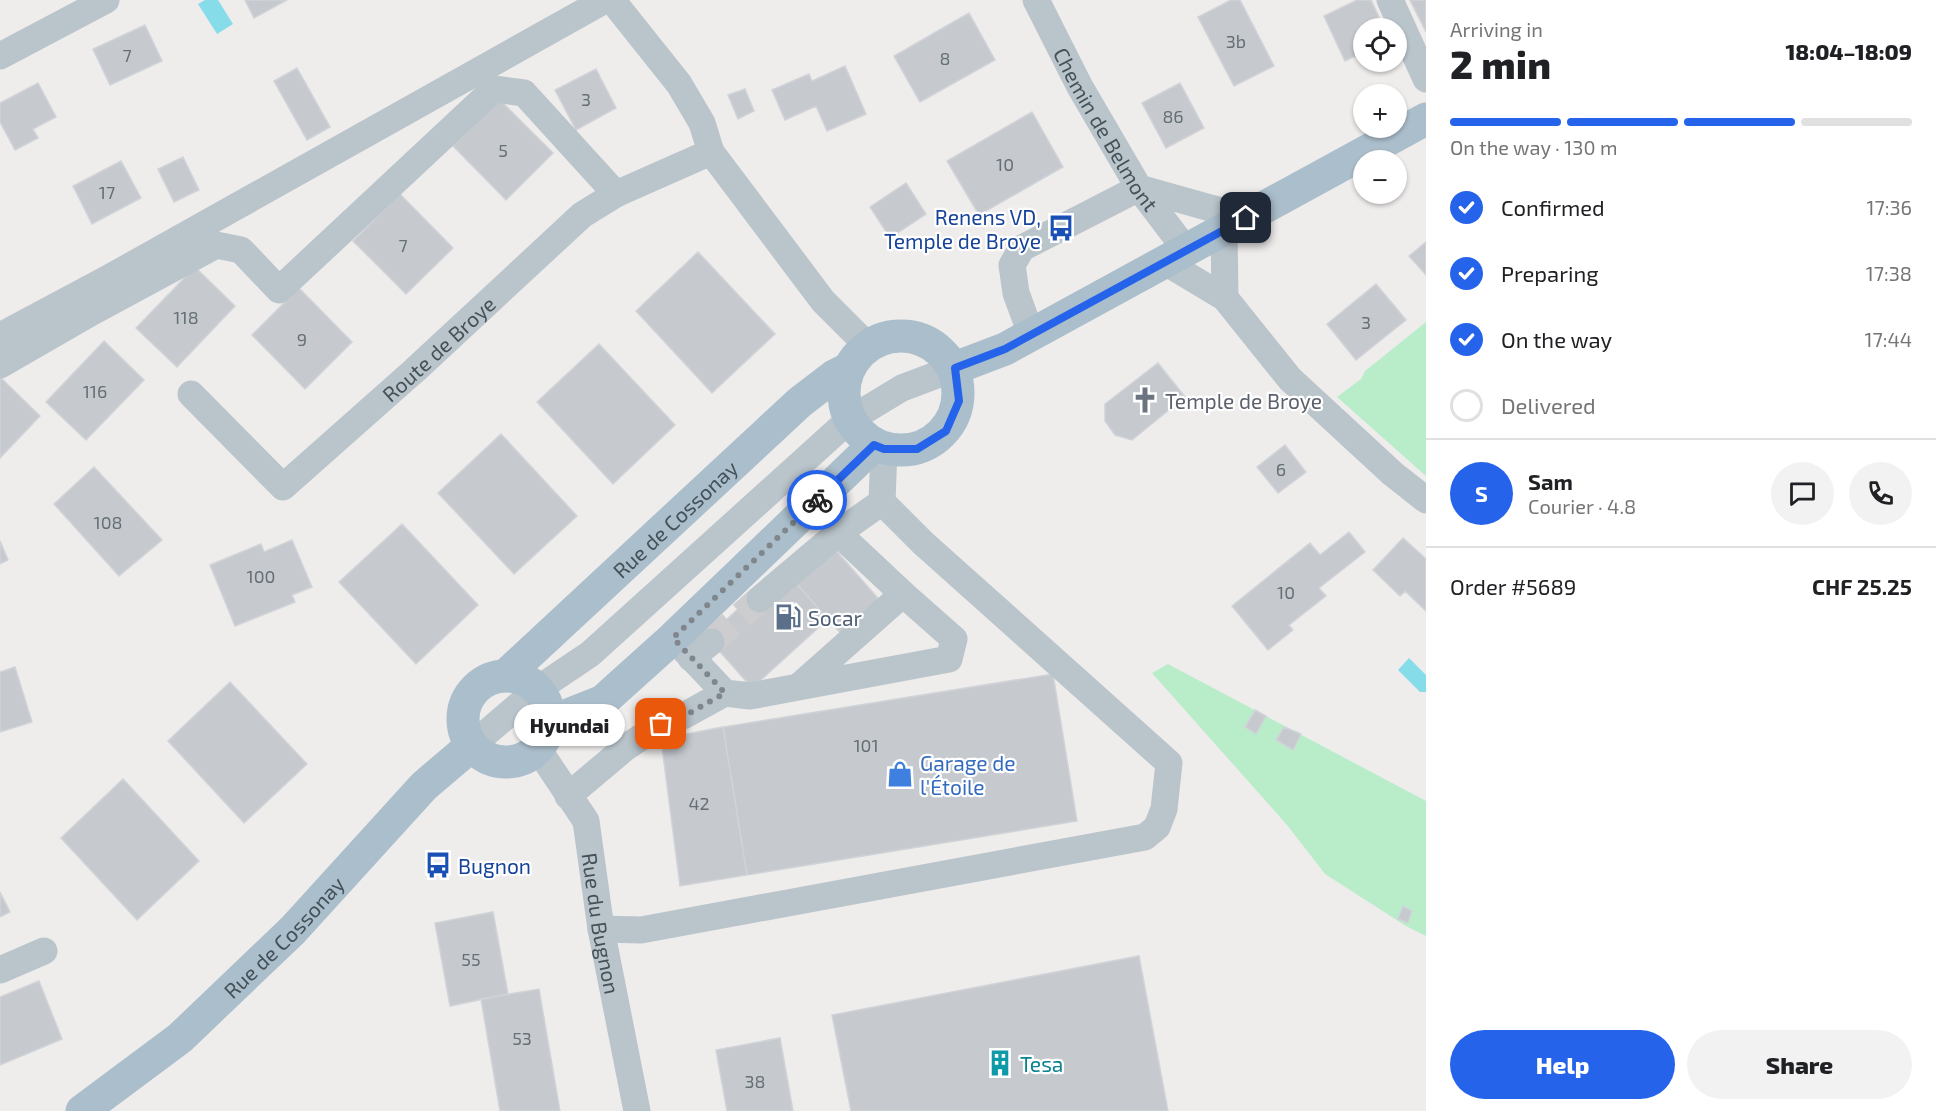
<!DOCTYPE html>
<html lang="en">
<head>
<meta charset="utf-8">
<style>
	:root { --surface:#fff; --page:#f2f2f2; --text:#202124; --muted:#757577; --line:#e0e0e0; --accent:#2563eb }
	body { margin:0; font-family:"Exo 2",sans-serif; background:var(--page); color:var(--text); height:100vh; display:flex; flex-direction:column; font-size:22px; white-space:nowrap }
	* { box-sizing:border-box; margin:0 }
	p { font-size:20px; color:var(--muted) }
	.icon { flex:none; width:33px; height:33px; fill:none; stroke:currentColor; stroke-width:2; stroke-linecap:round; stroke-linejoin:round }
	.map { position:relative; flex:1; overflow:hidden }
	.side { display:flex; flex-direction:column; background:var(--surface); width:510px }
	.side>* { flex:none }
	.buttons { position:absolute; left:1353px; top:18px; display:grid; gap:12px }
	.buttons a { display:grid; place-items:center; width:54px; height:54px; border-radius:50%; background:var(--surface); box-shadow:0 2px 4px #0004; font-size:30px }
	.pin { position:absolute; display:grid; place-items:center; width:51px; height:51px; color:#fff; margin:-26px; border-radius:12px; box-shadow:0 3px 9px #0006 }
	.courier { position:absolute; display:grid; place-items:center; width:60px; height:60px; margin:-30px; border:4px solid #2563eb; border-radius:50%; background:#fff; color:#222; box-shadow:0 2px 8px #0007 }
	.bubble { position:absolute; height:42px; border-radius:21px; background:var(--surface); box-shadow:0 2px 4px #0004; font-size:20px; font-weight:800; line-height:42px; text-align:center }
	.summary em { font-style:normal; font-weight:800 }
	.summary div { display:flex; flex-direction:column-reverse }
	.summary { display:flex; align-items:center; justify-content:space-between; height:102px; padding:0 24px }
	h1 { font-size:39px; font-weight:800; line-height:45px }
	.bar { display:grid; grid-template-columns:repeat(4,1fr); gap:9px 6px; align-content:center; height:72px; padding:0 24px }
	.bar i { height:8px; border-radius:4px; background:var(--line) }
	.bar .on { background:var(--accent) }
	.bar p { grid-column:span 4 }
	.line { display:flex; align-items:center; gap:15px; padding:0 24px; border-top:2px solid var(--line) }
	.line div { flex:1 }
	.round { display:grid; place-items:center; flex:none; width:63px; height:63px; border-radius:32px; background:var(--page) }
	ol { padding:0 24px; list-style:none }
	li { display:flex; align-items:center; gap:18px; height:66px }
	li p { margin-inline-start:auto }
	li .icon { padding:6px; border-radius:50%; background:var(--accent); color:#fff; stroke-width:4 }
	li:last-child { color:var(--muted) }
	li i { width:33px; height:33px; border:3px solid var(--line); border-radius:50% }
	.action { display:flex; gap:12px; margin-top:auto; padding:12px 24px }
	.action a { flex:1; height:69px; border-radius:36px; background:var(--accent); color:#fff; font-size:24px; font-weight:800; line-height:69px; text-align:center }
	.action a+a { background:var(--page); color:var(--text) }
	main { display:flex; flex:1; min-height:0 }
	.map>svg:first-child { display:block }
	.green { fill:#b9edca }
	.water { fill:#87dcea }
	.building { fill:#c6cacf; stroke:#d0d3d8; stroke-width:1.5 }
	.lines { fill:none; stroke-linecap:round; stroke-linejoin:round }
	.minor-tunnel { stroke:#cdcdcf; stroke-width:27; stroke-dasharray:27 14; stroke-linecap:butt }
	.minor { stroke:#bac5cb; stroke-width:27 }
	.major { stroke:#abbecb; stroke-width:33 }
	.done { stroke:#80878c; stroke-width:6; stroke-dasharray:0 10.8 }
	.route { stroke:#2563eb; stroke-width:8 }
	.labels { text-anchor:middle; dominant-baseline:central; stroke-width:4.5; stroke-linejoin:round; paint-order:stroke }
	.number-label { font-size:18px; fill:#656f76 }
	.street-label { font-size:21px; fill:#455159; stroke:#fff }
	.transit-label { font-size:21px; fill:#164399; stroke:#fff; text-anchor:end }
	.worship-label { font-size:21px; fill:#5b616d; stroke:#fff; text-anchor:start }
	.service-label { font-size:21px; fill:#4e5e75; stroke:#fff; text-anchor:start }
	.shop-label { font-size:21px; fill:#366cbe; stroke:#fff; text-anchor:start }
	.culture-label { font-size:21px; fill:#0d838f; stroke:#fff; text-anchor:start }
</style>
</head>
<body>
<main>
<div class="map">
<svg width="1426" height="1111" viewBox="0 0 1426 1111">
	<rect width="100%" height="100%" fill="#efecec"/>
	<path class="green" d="M1426 322V476L1337 397 1361 379 1365 371Z
		M1168 664 1426 801V936L1406 926 1325 874 1287 825 1152 673Z"/>
	<path class="water" d="M205 0H218L233 24 217 34 198 4Z
		M1409 658 1426 675V692H1420L1398 670Z"/>
	<path class="building" d="M245 0H287L254 18Z
		M1231 0H1240L1274 66 1234 86 1198 17Z
		M1357 0H1371L1384 28H1364V52L1345 61 1324 16Z
		M1410 0H1426V32Z
		M969 13 995 60 920 102 894 56Z
		M145 25 162 61 110 85 93 49Z
		M845 66 866 114 827 131 816 106 785 120 772 90 809 74 812 81Z
		M297 68 330 127 307 140 274 81Z
		M596 69 616 108 576 130 555 90Z
		M38 83 56 117 33 129 38 138 15 150 0 122V103Z
		M1180 83 1204 128 1166 148 1142 103Z
		M745 89 754 111 738 119 728 95Z
		M499 99 553 153 506 200 453 146Z
		M1032 112 1063 167 979 215 947 161Z
		M183 157 199 190 174 202 158 169Z
		M121 161 141 198 92 224 73 186Z
		M906 183 926 214 890 238 870 207Z
		M400 194 453 248 406 294 353 241Z
		M1426 242V275L1409 256Z
		M698 252 775 334 712 393 636 311Z
		M195 267 235 306 177 367 136 328Z
		M1376 284 1406 320 1356 360 1327 324Z
		M299 288 352 342 305 389 252 335Z
		M104 341 144 380 86 440 46 402Z
		M599 344 675 425 613 484 537 402Z
		M1158 363 1185 397 1132 440 1115 435 1105 421V404Z
		M1 378 40 416 0 458V379Z
		M501 434 577 516 514 574 438 493Z
		M1285 445 1306 472 1278 493 1257 467Z
		M94 467 162 540 119 576 54 504Z
		M402 524 478 605 416 664 339 582Z
		M1349 532 1365 552 1319 588 1326 596 1289 625 1293 630 1268 650 1232 606 1310 543 1320 555Z
		M1403 538 1426 559V611L1405 591 1400 596 1373 570Z
		M292 540 312 587 292 595 295 602 235 626 210 565 261 544 264 552Z
		M0 541 8 560 0 564Z
		M833 547 883 604 845 638 795 582Z
		M795 582 828 619 752 688 707 637 755 594Z
		M15 667 32 722 0 732V672Z
		M1053 674 1077 821 747 875 723 727Z
		M230 682 307 764 244 823 168 741Z
		M1255 710 1266 716 1256 734 1245 727Z
		M723 727 747 875 680 886 661 739Z
		M1284 727 1301 734 1293 750 1276 740Z
		M123 779 199 861 137 920 61 838Z
		M0 892 10 912 0 917Z
		M1403 906 1412 911 1408 923 1398 919Z
		M493 912 508 994 450 1006 435 923Z
		M1139 956 1168 1111H851L832 1015Z
		M39 981 62 1039 0 1065V997Z
		M539 989 560 1111H500L481 999Z
		M780 1038 793 1111H727L716 1050Z"/>
	<g class="lines">
		<path class="minor-tunnel" d="M711 642 760 599"/>
		<g class="minor">
			<path d="M612 0 679 84 702 123 711 152 823 301 867 345"/>
			<path id="s1" d="M1036 0 1080 87 1139 188 1186 250"/>
			<path d="M1390 0 1426 79"/>
			<path d="M0 56 106 0"/>
			<path d="M1224 230 1225 298"/>
			<path d="M1165 262 1225 298 1290 379 1393 474 1426 500"/>
			<path d="M1031 334 1016 293 1012 265 1022 248 1139 188 1246 218"/>
			<path d="M0 336 107 279 605 0"/>
			<path d="M0 365 92 312 216 245 241 250 279 290 494 89 524 93 616 194"/>
			<path id="s2" d="M191 394 283 487 415 370 582 215 616 194 711 152"/>
			<path d="M838 533 903 594"/>
			<path d="M760 599 838 533 882 502"/>
			<path d="M673 638 725 693 750 696 949 659 954 639 903 594 798 687"/>
			<path d="M691 658 711 642"/>
			<path d="M471 746 538 689 590 654 849 420 902 388 955 368"/>
			<path id="s3" d="M538 749 586 821 601 929 637 1111"/>
			<path d="M568 796 625 748 661 724 685 715 725 693"/>
			<path d="M601 929 641 930 1145 837 1157 827 1164 809 1169 763 923 543 882 502 884 449"/>
			<path d="M0 970 44 951"/>
		</g>
		<g class="major">
			<circle cx="901" cy="393" r="57"/>
			<path d="M955 368 1005 349 1426 119"/>
			<path id="s4" d="M506 675 800 402 834 376 848 369"/>
			<circle cx="506" cy="719" r="43"/>
			<path d="M550 722 603 701 673 638 874 445"/>
			<path id="s5" d="M82 1111 180 1038 293 930 424 786 471 746"/>
		</g>
	</g>
	<g class="lines">
		<path class="done" d="M661 724 686 715 725 693 673 638 817 500"/>
		<path class="route" d="M817 500 874 445 884 449H917L946 431 959 401 955 368 1005 349 1246 218"/>
	</g>
	<defs>
		<g id="bus-bare" transform="scale(2.07)"><path d="M-5-6H5V4H4V6H2V4H-2V6H-4V4H-5ZM-3.5-4V0h7V-4ZM-3.5 1.2v1.5H-2V1.2ZM2 1.2v1.5H3.5V1.2Z" fill="#1a4fb4" stroke="#fff" stroke-width="2.5" paint-order="stroke"/></g>
		<g id="church-bare" transform="scale(2.07)"><path d="M-1.2-6h2.4v3.5h3.3v2.4h-3.3V6h-2.4V-.1h-3.3v-2.4h3.3Z" fill="#6b7280" stroke="#fff" stroke-width="2.5" paint-order="stroke"/></g>
		<g id="fuel-bare" transform="scale(2.07)"><path d="M-5.5-6h7V0h2V4h1.3V-2.5L3-4.5l.8-.8L6-3V5H2.5V1h-1V6h-7ZM-4.2-4.7v3.2H.2V-4.7Z" fill="#5c6f8a" stroke="#fff" stroke-width="2.5" paint-order="stroke"/></g>
		<g id="shop-bare" transform="scale(2.07)"><path d="M-5-2.5h2.3a2.7 3.5 0 0 1 5.4 0H5L5.5 6h-11ZM-1.5-2.5h3a1.5 2.3 0 0 0-3 0Z" fill="#3f7fe0" stroke="#fff" stroke-width="2.5" paint-order="stroke"/></g>
		<g id="building-bare" transform="scale(2.07)"><path d="M-4-6H4V6H1V3H-1V6H-4ZM-2.5-4.3h1.7v1.8h-1.7ZM.8-4.3h1.7v1.8H.8ZM-2.5-1h1.7V.8h-1.7ZM.8-1h1.7V.8H.8Z" fill="#0f9aa8" stroke="#fff" stroke-width="2.5" paint-order="stroke"/></g>
	</defs>
	<g fill-rule="evenodd">
		<use href="#bus-bare" x="1061" y="228"/>
		<use href="#church-bare" x="1145" y="400"/>
		<use href="#fuel-bare" x="788" y="617"/>
		<use href="#shop-bare" x="900" y="774"/>
		<use href="#bus-bare" x="438" y="865"/>
		<use href="#building-bare" x="1000" y="1063"/>
	</g>
	<g class="labels">
		<g class="number-label">
			<text x="1236" y="41">3b</text>
			<text x="127" y="55">7</text>
			<text x="945" y="58">8</text>
			<text x="586" y="99">3</text>
			<text x="1173" y="116">86</text>
			<text x="503" y="150">5</text>
			<text x="1005" y="164">10</text>
			<text x="107" y="192">17</text>
			<text x="403" y="245">7</text>
			<text x="186" y="317">118</text>
			<text x="1366" y="322">3</text>
			<text x="302" y="339">9</text>
			<text x="95" y="391">116</text>
			<text x="1281" y="469">6</text>
			<text x="108" y="522">108</text>
			<text x="261" y="576">100</text>
			<text x="1286" y="592">10</text>
			<text x="866" y="745">101</text>
			<text x="699" y="803">42</text>
			<text x="471" y="959">55</text>
			<text x="522" y="1038">53</text>
			<text x="755" y="1081">38</text>
		</g>
		<g class="street-label">
			<text stroke="none"><textPath href="#s1" startOffset="147">Chemin de Belmont</textPath></text>
			<text stroke="none"><textPath href="#s2" startOffset="339">Route de Broye</textPath></text>
			<text stroke="none"><textPath href="#s4" startOffset="230">Rue de Cossonay</textPath></text>
			<text stroke="none"><textPath href="#s3" startOffset="190">Rue du Bugnon</textPath></text>
			<text stroke="none"><textPath href="#s5" startOffset="267">Rue de Cossonay</textPath></text>
		</g>
		<g class="transit-label">
			<text x="1041" y="216">Renens VD,<tspan x="1041" dy="24">Temple de Broye</tspan></text>
			<text x="458" y="865" text-anchor="start">Bugnon</text>
		</g>
		<g class="worship-label">
			<text x="1165" y="400">Temple de Broye</text>
		</g>
		<g class="service-label">
			<text x="808" y="617">Socar</text>
		</g>
		<g class="shop-label">
			<text x="920" y="762">Garage de<tspan x="920" dy="24">l'Étoile</tspan></text>
		</g>
		<g class="culture-label">
			<text x="1020" y="1063">Tesa</text>
		</g>
	</g>
</svg>
<div class="buttons">
<a><svg class="icon" aria-label="locate" viewBox="0 0 24 24"><circle cx="12" cy="12" r="6"/><path d="M12 2v4M12 18v4M2 12h4M18 12h4"/></svg></a>
<a>+</a>
<a>−</a>
</div>
<div class="pin" style="left:661px;top:724px;background:#ea580c"><svg class="icon" aria-label="bag" viewBox="0 0 24 24"><path d="M5 8h14l-1 12H6zM9 8a3 3 0 0 1 6 0"/></svg></div>
<div class="pin" style="left:1246px;top:218px;background:#1f2937"><svg class="icon" aria-label="home" viewBox="0 0 24 24"><path d="M3 11l9-7 9 7M6 9v11h12V9"/></svg></div>
<div class="courier" style="left:817px;top:500px"><svg class="icon" aria-label="bike" viewBox="0 0 24 24"><circle cx="6" cy="16" r="4"/><circle cx="18" cy="16" r="4"/><path d="M6 16l4-8h5l3 8M10 8l3 8H6M13 5h3"/></svg></div>
<div class="bubble" style="left:514px;top:704px;width:111px">Hyundai</div>
</div>
<section class="side">
<div class="summary"><div><h1>2 min</h1><p>Arriving in</p></div><em>18:04–18:09</em></div>
<div class="bar"><i class="on"></i><i class="on"></i><i class="on"></i><i></i><p>On the way · 130 m</p></div>
<ol>
<li><svg class="icon" aria-label="check" viewBox="0 0 24 24"><path d="M5 12l5 5 9-10"/></svg>Confirmed<p>17:36</p></li>
<li><svg class="icon" aria-label="check" viewBox="0 0 24 24"><path d="M5 12l5 5 9-10"/></svg>Preparing<p>17:38</p></li>
<li><svg class="icon" aria-label="check" viewBox="0 0 24 24"><path d="M5 12l5 5 9-10"/></svg>On the way<p>17:44</p></li>
<li><i></i>Delivered</li>
</ol>
<div class="line" style="height:108px"><b class="round" style="background:var(--accent);color:#fff">S</b><div><b>Sam</b><p>Courier · 4.8</p></div><a class="round"><svg class="icon" aria-label="chat" viewBox="0 0 24 24"><path d="M4 5h16v11H9l-5 4z"/></svg></a><a class="round"><svg class="icon" aria-label="phone" viewBox="0 0 24 24"><path d="M5 4h4l2 5-3 2q2 4 5 5l2-3 5 2v4C11 20 4 13 5 4z"/></svg></a></div>
<div class="line" style="height:78px"><div>Order #5689</div><b>CHF 25.25</b></div>
<div class="action"><a>Help</a><a>Share</a></div>
</section>
</main>
</body>
</html>
